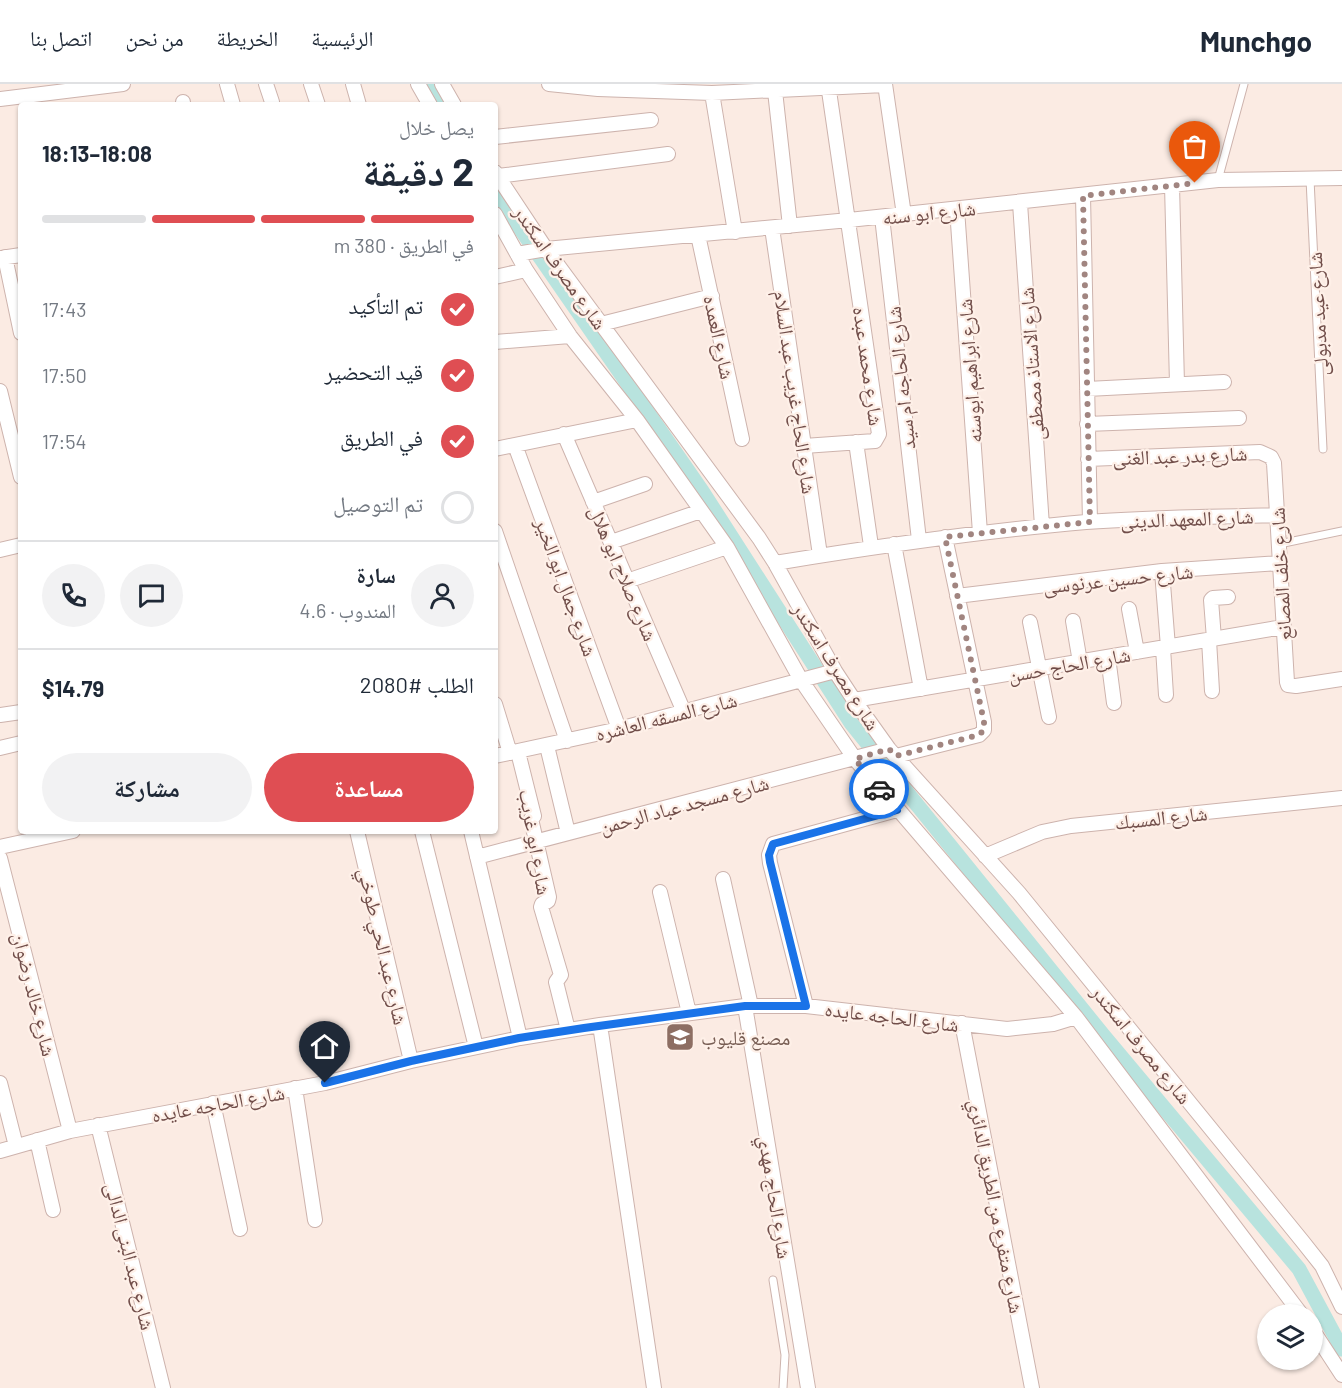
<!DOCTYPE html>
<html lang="ar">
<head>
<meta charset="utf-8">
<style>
	:root { --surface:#fff; --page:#f2f2f3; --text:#1f2937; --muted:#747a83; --line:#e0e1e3; --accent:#df4e53 }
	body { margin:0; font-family:Barlow,"Noto Naskh Arabic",sans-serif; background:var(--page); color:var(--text); direction:rtl; height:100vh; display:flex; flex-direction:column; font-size:22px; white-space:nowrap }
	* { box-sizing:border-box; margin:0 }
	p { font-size:20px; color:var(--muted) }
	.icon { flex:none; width:33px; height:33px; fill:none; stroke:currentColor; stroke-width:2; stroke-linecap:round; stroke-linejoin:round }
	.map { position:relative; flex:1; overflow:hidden; direction:ltr }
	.details { position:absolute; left:18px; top:18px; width:480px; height:732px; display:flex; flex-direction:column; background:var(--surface); border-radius:6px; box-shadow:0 2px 4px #0004; direction:rtl }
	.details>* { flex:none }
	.tools { position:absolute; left:1257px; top:1220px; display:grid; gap:12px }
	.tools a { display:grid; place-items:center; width:66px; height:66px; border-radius:50%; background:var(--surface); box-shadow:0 2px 4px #0004; font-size:30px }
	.pin { position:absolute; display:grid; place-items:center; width:51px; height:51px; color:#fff; margin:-62px -26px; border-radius:50% 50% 50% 0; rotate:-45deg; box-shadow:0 0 6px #0007 }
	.pin .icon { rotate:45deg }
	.courier { position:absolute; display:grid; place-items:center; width:60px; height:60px; margin:-30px; border:4px solid #1a73e8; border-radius:50%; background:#fff; color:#222; box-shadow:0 2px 8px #0007 }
	.summary em { font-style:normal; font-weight:700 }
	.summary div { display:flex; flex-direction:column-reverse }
	.summary { display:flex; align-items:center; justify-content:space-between; height:102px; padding:0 24px }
	h1 { font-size:39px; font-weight:700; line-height:45px }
	.bar { display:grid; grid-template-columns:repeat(4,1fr); gap:9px 6px; align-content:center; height:72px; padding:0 24px }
	.bar i { height:8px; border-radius:4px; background:var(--line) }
	.bar .active { background:var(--accent) }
	.bar p { grid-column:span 4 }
	.line { display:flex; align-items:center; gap:15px; padding:0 24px; border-top:2px solid var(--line) }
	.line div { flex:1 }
	.round { display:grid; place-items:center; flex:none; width:63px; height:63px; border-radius:32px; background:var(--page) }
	ol { padding:0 24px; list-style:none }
	li { display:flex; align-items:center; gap:18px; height:66px }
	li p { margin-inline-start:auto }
	li .icon { padding:6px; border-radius:50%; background:var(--accent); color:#fff; stroke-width:4 }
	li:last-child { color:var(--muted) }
	li i { width:33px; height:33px; border:3px solid var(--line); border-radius:50% }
	.button { display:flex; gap:12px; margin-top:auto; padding:12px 24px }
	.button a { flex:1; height:69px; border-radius:36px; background:var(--accent); color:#fff; font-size:24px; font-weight:700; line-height:69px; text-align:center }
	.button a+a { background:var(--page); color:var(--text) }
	header { display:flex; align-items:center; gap:36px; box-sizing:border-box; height:84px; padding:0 30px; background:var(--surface); border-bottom:2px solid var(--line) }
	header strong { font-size:28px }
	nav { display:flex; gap:33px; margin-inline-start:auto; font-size:21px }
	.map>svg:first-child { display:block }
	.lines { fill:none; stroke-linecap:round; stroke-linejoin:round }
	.canal { stroke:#b8e3de; stroke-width:15 }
	.service-casing { stroke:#cdb3ad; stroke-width:9 }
	.minor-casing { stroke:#cdb3ad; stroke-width:16 }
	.service { stroke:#fff; stroke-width:7 }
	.minor { stroke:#fff; stroke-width:14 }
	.done { stroke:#a18580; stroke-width:6; stroke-dasharray:0 10.8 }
	.route { stroke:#1a73e8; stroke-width:8 }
	.labels { text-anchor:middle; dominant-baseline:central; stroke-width:4.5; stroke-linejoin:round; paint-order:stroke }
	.street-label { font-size:20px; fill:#714e4a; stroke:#fef0e8 }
	.education-label { font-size:20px; fill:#785e54; stroke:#fef0e8; text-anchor:start }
</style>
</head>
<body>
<header>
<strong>Munchgo</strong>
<nav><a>الرئيسية</a><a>الخريطة</a><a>من نحن</a><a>اتصل بنا</a></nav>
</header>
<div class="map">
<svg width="1342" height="1304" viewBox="0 0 1342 1304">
	<rect width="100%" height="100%" fill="#fbebe3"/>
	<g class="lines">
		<path class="canal" d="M428 0 440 21
			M495 108 702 407 851 639 1103 951 1299 1185 1342 1265"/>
		<g class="service-casing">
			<path id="service" d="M1310 95 1323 365
				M1218 96 1244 0
				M1279 460 1342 447
				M773 1196 785 1271 783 1304"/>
		</g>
		<g class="minor-casing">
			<path id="minor" d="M227 0 233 21
				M266 0 272 18
				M311 0 318 21
				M353 0 359 21
				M418 0 430 21
				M442 0 454 21
				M549 0 598 5 712 9 885 1
				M885 0 904 131
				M775 7 790 142
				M712 9 735 148
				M0 15 123 0
				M183 18V21
				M495 53 651 36
				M495 88 546 165 759 454 775 479 835 587 854 616 889 665 1019 809 1303 1158 1322 1182 1342 1223
				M498 92 668 70
				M1172 101 1177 300
				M1083 112 1090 438
				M1020 119 1042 442
				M957 125 980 449
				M495 130 526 186 570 252 637 336 727 463 801 596 855 675 1076 933 1301 1230
				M882 133 919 456
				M772 144 820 471
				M698 151 742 355
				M517 170 546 165 849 136 1218 96 1342 94
				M5 173 21 249
				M0 174 21 171
				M495 193 526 186
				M601 240 712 212
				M495 258 570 252
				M1087 305 1224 298
				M0 307 21 393
				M1087 340 1239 334
				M564 350 684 628
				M856 358 871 462
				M515 361 619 645
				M804 362 875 357 879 350 828 0
				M495 365 637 336
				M1088 375 1260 368 1271 373 1274 379 1287 598 1288 601 1296 602 1342 595
				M593 418 645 400
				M495 447 567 657
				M611 458 701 427
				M894 460 921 605
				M0 466 21 461
				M775 479C879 462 982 447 1086 438 1150 433 1214 433 1277 431
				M1162 487 1168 563
				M627 497 727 463
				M957 512 1162 487 1280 479
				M1129 525 1137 568
				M1073 537 1080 578
				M1030 538 1049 633
				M1214 555 1211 516 1213 514 1228 513
				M1209 556 1212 607
				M1163 564 1166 611
				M1108 573 1114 619
				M854 616 1283 543
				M495 620 510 669
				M0 631 21 628
				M547 662 568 749
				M0 664 21 659
				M518 668 534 732 531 735 549 813 548 817 542 820 541 823 561 891 556 898 568 946
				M495 672 619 645 835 587
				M896 672 979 651 984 646V638L945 453
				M357 747 411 977
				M422 747 476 963
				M471 747 520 954
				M0 763 73 747
				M985 772 1042 748 1071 742 1342 714
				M477 773 889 665
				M0 774 70 1047
				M723 795 751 922
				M660 808 689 929
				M745 922 808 1304
				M806 922 770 779 769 771 773 760 897 726
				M962 939 1032 1304
				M600 941 654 1304
				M0 999 16 1062
				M295 1004 315 1136
				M213 1019 240 1145
				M98 1041 163 1304
				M37 1056 53 1126
				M0 1067 70 1047 325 999 411 977 520 954 600 941 745 922H806L1007 945 1053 940 1076 933
				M1312 1245 1342 1291"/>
		</g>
		<use href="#service" class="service"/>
		<use href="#minor" class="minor"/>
	</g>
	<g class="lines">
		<path class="done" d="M879 705 855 675 889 665 896 672 979 651 984 646V638L945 453 1090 438 1083 112 1195 99"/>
		<path class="route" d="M325 999 411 977 519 954 584 944 745 922H806L770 778 769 771 773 760 897 726 879 705"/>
	</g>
	<defs>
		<g id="university-square" transform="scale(1.5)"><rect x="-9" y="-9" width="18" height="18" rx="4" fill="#8d6e63" stroke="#fef0e8"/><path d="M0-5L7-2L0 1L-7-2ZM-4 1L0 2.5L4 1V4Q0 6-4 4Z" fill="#fff"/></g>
	</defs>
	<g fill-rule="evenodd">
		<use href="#university-square" x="680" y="953"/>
	</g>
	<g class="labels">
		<g class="street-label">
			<text transform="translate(929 128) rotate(-6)">شارع ابو سنه</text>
			<text transform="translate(561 183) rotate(55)">شارع مصرف اسكندر</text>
			<text transform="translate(1317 230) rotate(-93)">شارع عيد مدبولى</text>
			<text transform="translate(720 253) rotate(78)">شارع العمده</text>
			<text transform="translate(1031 280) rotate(-94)">شارع الاستاذ مصطفى</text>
			<text transform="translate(869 282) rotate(82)">شارع محمد عبده</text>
			<text transform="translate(969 287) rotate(-94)">شارع ابراهيم ابوسنه</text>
			<text transform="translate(900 294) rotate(-96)">شارع الحاجه ام سيد</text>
			<text transform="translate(796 308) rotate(82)">شارع الحاج غريب عبد السلام</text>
			<text transform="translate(1180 371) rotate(-2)">شارع بدر عبد الغنى</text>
			<text transform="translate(1187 434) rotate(-2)">شارع المعهد الدينى</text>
			<text transform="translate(624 489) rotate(67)">شارع صلاح ابو هلال</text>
			<text transform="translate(1280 490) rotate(-93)">شارع خلف المصانع</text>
			<text transform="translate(1118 494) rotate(-6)">شارع حسين عرنوسى</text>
			<text transform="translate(567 503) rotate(70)">شارع جمال ابو الخير</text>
			<text transform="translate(1069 580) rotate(-10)">شارع الحاج حسن</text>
			<text transform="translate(837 582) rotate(58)">شارع مصرف اسكندر</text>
			<text transform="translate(666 632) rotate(-14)">شارع المسقه العاشره</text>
			<text transform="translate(684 720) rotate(-15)">شارع مسجد عباد الرحمن</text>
			<text transform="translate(1161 733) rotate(-6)">شارع المسبك</text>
			<text transform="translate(536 758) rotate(80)">شارع ابو غريب</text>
			<text transform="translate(384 862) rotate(77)">شارع عبد الحي طوخي</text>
			<text transform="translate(35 910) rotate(76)">شارع خالد رضوان</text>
			<text transform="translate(892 932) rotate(7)">شارع الحاجه عايده</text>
			<text transform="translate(1142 960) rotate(51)">شارع مصرف اسكندر</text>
			<text transform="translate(218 1019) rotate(-10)">شارع الحاجه عايده</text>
			<text transform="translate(776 1113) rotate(81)">شارع الحاج مهدي</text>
			<text transform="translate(997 1122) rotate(79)">شارع متفرع من الطريق الدائري</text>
			<text transform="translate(131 1172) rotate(76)">شارع عبد البنى الدالى</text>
		</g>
		<g class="education-label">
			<text x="701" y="953">مصنع قليوب</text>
		</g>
	</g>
</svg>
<div class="tools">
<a><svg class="icon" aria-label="layers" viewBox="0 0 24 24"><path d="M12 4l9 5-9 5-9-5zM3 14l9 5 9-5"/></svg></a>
</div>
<div class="pin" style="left:1195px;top:99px;background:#ea580c"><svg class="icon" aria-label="bag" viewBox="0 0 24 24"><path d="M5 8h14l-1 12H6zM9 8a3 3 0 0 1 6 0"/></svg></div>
<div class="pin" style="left:325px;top:999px;background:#1f2937"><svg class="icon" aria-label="home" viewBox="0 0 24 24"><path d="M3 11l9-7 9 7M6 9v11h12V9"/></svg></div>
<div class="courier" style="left:879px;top:705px"><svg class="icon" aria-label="car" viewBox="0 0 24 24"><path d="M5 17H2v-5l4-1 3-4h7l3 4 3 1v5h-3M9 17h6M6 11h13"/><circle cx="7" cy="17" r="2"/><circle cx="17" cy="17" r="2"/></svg></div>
<section class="details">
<div class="summary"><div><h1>2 دقيقة</h1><p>يصل خلال</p></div><em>18:08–18:13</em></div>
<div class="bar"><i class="active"></i><i class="active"></i><i class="active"></i><i></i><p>في الطريق · 380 m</p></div>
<ol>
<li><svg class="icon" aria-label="check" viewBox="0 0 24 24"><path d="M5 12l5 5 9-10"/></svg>تم التأكيد<p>17:43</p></li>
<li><svg class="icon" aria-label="check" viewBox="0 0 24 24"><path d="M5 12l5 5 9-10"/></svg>قيد التحضير<p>17:50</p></li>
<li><svg class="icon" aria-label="check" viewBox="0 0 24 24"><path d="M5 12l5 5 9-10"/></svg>في الطريق<p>17:54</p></li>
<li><i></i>تم التوصيل</li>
</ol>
<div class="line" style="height:108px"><a class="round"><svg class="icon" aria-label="person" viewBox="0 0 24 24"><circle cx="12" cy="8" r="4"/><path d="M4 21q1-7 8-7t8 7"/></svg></a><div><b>سارة</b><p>المندوب · 4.6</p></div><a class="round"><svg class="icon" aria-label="chat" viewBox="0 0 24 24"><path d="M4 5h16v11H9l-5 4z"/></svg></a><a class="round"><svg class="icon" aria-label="phone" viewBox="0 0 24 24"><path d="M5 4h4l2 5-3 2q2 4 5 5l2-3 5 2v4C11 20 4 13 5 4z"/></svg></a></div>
<div class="line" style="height:78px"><div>الطلب #2080</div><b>$14.79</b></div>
<div class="button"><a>مساعدة</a><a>مشاركة</a></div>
</section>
</div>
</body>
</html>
